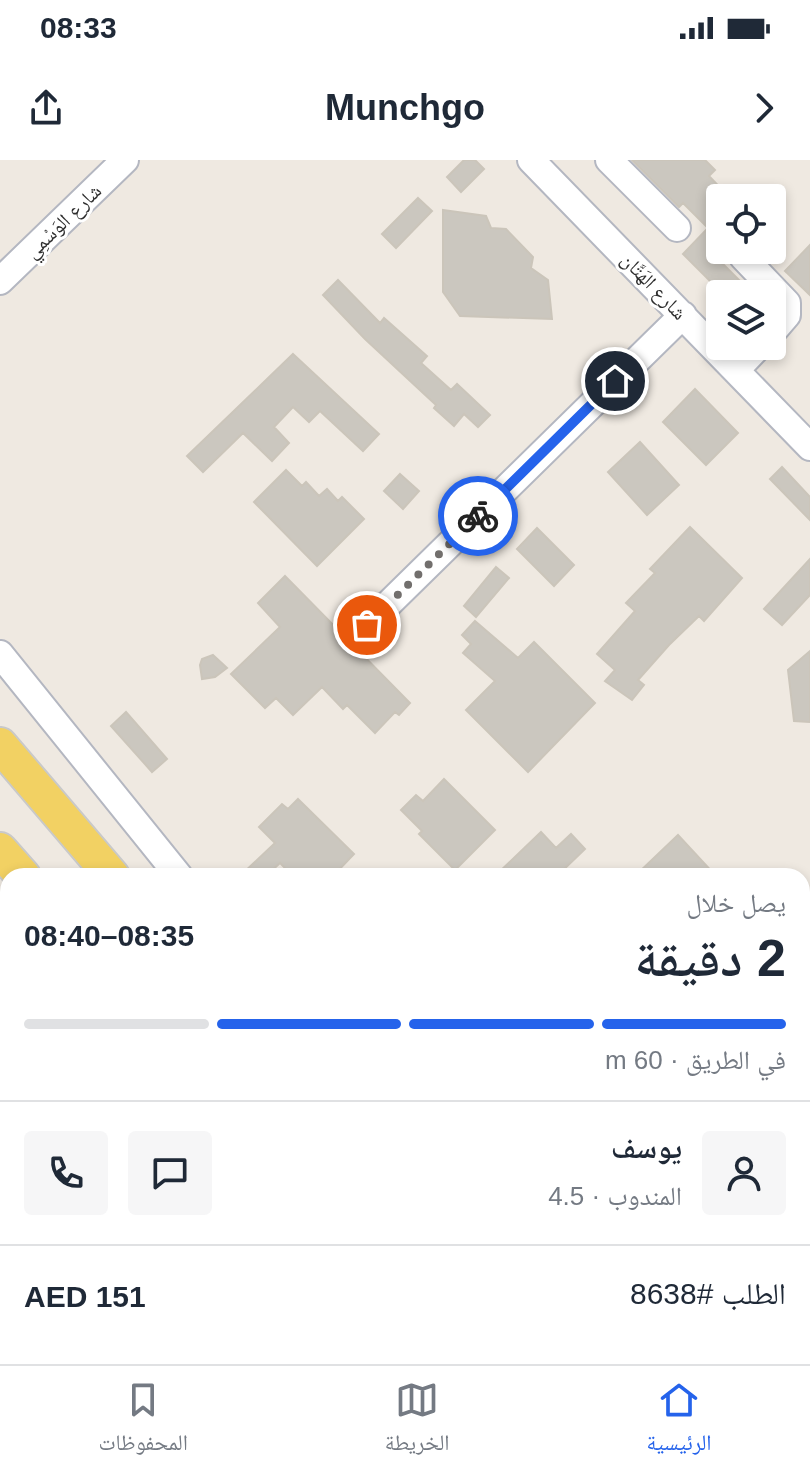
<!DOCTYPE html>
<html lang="ar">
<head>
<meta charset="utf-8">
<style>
	:root { --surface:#fff; --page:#f6f6f7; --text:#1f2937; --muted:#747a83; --line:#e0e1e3; --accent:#2563eb }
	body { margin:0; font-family:Helvetica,"Noto Naskh Arabic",sans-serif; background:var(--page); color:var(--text); direction:rtl; height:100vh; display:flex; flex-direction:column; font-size:30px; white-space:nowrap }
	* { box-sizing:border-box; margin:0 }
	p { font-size:26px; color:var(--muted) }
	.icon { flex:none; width:44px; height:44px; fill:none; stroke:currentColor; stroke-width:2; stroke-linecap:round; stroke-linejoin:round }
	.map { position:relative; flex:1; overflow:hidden; direction:ltr }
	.side { position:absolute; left:0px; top:708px; width:810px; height:496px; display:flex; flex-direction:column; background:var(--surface); border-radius:24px 24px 0 0; box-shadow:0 4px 12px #0003; direction:rtl }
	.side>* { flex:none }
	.fabs { position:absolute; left:706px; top:24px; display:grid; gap:16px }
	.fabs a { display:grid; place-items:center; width:80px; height:80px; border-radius:8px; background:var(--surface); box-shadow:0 4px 12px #0003; font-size:40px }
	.pin { position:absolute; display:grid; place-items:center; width:68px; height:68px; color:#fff; margin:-34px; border:4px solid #fff; border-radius:50%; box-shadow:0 2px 8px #0007 }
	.courier { position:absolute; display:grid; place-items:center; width:80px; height:80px; margin:-40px; border:6px solid #2563eb; border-radius:50%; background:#fff; color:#222; box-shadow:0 2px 10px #0007 }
	.head em { font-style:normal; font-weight:600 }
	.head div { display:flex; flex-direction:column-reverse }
	.head { display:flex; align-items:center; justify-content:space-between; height:136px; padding:0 24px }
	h1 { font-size:52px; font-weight:600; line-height:60px }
	.bar { display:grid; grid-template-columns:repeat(4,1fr); gap:12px 8px; align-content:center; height:96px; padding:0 24px }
	.bar i { height:10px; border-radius:6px; background:var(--line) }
	.bar .selected { background:var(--accent) }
	.bar p { grid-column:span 4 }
	.line { display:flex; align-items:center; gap:20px; padding:0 24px; border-top:2px solid var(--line) }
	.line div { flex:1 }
	.round { display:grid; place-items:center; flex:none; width:84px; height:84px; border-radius:8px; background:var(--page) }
	.status { display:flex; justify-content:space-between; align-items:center; height:56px; padding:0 40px; background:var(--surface); direction:ltr }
	.status svg { height:22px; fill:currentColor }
	header { display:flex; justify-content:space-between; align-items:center; height:104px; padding:0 24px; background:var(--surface); font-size:36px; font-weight:600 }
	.tabs { display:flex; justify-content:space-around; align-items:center; height:112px; border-top:2px solid var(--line); background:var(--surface); font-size:22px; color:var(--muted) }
	.tabs a { display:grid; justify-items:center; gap:4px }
	.tabs .selected { color:var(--accent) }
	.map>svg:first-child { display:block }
	.building { fill:#cbc7bf; stroke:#cbc5ba; stroke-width:2 }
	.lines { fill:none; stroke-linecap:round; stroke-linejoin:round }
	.minor-casing { stroke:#b4b7c1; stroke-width:30 }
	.major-casing { stroke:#c9c9c9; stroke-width:38 }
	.path { stroke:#c9c9c9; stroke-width:4; stroke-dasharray:6 4; stroke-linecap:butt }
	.minor { stroke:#fff; stroke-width:26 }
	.major { stroke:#f2d163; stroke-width:34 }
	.done { stroke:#726f6d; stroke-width:8; stroke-dasharray:0 14.4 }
	.route { stroke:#2563eb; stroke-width:10 }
	.labels { text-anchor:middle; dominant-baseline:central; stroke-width:6; stroke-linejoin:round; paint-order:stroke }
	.street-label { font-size:20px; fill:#2e2e2e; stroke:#fff }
</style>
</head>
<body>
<div class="status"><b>08:33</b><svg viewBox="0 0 49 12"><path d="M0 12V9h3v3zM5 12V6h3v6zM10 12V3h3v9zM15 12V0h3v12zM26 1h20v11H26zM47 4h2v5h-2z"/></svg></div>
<header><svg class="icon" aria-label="forward" viewBox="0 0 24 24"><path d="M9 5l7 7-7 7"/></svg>Munchgo<svg class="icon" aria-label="share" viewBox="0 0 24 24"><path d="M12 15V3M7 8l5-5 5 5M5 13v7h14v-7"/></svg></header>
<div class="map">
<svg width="810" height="1204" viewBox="0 0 810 1204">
	<rect width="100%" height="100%" fill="#efe9e1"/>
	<path class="building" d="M464 0H475L484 9 461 32 447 17Z
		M632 0H705L715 10 709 16 729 37 720 38V87L713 94 753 134H723L683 94 708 68 683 43 679 47Z
		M418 38 432 51 396 88 382 74Z
		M443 50 486 56 491 68 506 69 533 97 531 108 548 120 552 159 460 156 443 132Z
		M810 85V135L785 111Z
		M338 120 380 163 384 158 427 196 421 203 451 230 457 224 490 255 478 267 464 254 454 266 434 248 436 245 365 179 323 135Z
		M293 194 379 274 363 291 320 251 309 262 293 247 274 267 289 283 272 301 243 273 203 312 187 296Z
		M695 229 738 273 706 305 663 262Z
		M640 282 679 325 647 355 608 312Z
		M782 307 810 337V360L770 319Z
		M286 310 302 326 306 322 319 336 327 329 338 341 342 337 364 359 317 406 254 342Z
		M400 314 419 331 403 349 384 331Z
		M690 367 742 418 704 461 699 456 669 485 638 520 644 525 632 540 605 521 615 510 597 494 635 451 626 443 655 413 650 409Z
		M537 368 574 405 554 426 517 389Z
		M810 399V435L782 465 764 449Z
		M496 407 509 418 476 457 464 446Z
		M285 416 410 543 399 555 395 552 375 573 347 545 343 549 322 527 293 555 276 538 265 548 231 514 280 467 258 443Z
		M475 461 518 498 534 482 595 543 528 612 466 550 495 521 463 493 471 484 462 475Z
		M810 491V562L794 561 788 510Z
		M213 495 227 508 215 517 202 519 200 505 202 499Z
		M126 552 167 599 152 612 111 566Z
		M444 619 495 670 455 710 419 674 422 671 401 650 416 635 423 641Z
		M298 639 354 694 333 716H293L280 703 266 716H240L275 683 259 667 282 644 288 649Z
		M541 672 556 688 571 674 585 689 557 716H495Z
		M678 675 716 716H635Z"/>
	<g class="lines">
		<g class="minor-casing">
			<path id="minor" d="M531 0 810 287
				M609 0 677 68
				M743 97 787 143V155L775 169
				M0 121 125 0
				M736 210 759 186
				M367 465 683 155
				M0 494 179 716
				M802 766 810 759
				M0 921 8 931
				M0 1028 8 1032
				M150 1196 157 1204
				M245 1196 252 1204
				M589 1196 596 1204"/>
		</g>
		<g class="major-casing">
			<path id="major" d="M0 585 112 716
				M0 690 23 716
				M434 1196 441 1204
				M523 1196 530 1204"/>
		</g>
		<path class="path" d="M0 973 6 981 0 986"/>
		<use href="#minor" class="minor"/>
		<use href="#major" class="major"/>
	</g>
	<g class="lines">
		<path class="done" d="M367 465 478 356"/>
		<path class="route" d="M478 356 615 221"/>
	</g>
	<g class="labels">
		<g class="street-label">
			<text transform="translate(63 61) rotate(-44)">شارع الوَسْمِي</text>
			<text transform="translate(654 126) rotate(46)">شارع الهَتَّان</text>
		</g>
	</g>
</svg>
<div class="fabs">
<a><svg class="icon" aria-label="locate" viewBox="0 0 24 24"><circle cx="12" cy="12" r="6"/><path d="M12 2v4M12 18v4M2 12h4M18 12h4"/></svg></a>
<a><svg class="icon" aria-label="layers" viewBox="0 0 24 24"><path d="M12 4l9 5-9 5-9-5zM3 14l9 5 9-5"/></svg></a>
</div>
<div class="pin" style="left:367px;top:465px;background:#ea580c"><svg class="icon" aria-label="bag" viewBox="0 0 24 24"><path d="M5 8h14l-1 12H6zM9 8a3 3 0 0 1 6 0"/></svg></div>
<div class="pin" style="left:615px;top:221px;background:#1f2937"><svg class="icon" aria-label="home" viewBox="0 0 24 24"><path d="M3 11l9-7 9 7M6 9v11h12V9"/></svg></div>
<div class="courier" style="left:478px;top:356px"><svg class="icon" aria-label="bike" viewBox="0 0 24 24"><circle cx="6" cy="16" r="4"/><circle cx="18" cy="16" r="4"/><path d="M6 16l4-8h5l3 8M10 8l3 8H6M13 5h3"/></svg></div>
<section class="side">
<div class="head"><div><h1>2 دقيقة</h1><p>يصل خلال</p></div><em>08:35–08:40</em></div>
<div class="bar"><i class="selected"></i><i class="selected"></i><i class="selected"></i><i></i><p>في الطريق · 60 m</p></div>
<div class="line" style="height:144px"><a class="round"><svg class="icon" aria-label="person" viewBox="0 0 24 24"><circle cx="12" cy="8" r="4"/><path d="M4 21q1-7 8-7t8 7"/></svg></a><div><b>يوسف</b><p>المندوب · 4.5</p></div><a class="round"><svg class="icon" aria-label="chat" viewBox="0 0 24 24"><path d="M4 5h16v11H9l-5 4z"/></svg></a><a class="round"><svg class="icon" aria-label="phone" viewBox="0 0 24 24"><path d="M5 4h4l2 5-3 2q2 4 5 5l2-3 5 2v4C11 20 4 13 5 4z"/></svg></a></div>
<div class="line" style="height:104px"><div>الطلب #8638</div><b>AED 151</b></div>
</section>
</div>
<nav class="tabs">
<a class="selected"><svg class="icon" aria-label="home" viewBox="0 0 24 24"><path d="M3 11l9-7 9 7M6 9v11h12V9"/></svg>الرئيسية</a>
<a><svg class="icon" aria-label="map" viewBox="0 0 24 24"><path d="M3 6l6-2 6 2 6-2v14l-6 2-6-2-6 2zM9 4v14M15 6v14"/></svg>الخريطة</a>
<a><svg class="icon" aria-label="saved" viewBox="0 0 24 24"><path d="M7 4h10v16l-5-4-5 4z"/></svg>المحفوظات</a>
</nav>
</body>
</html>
